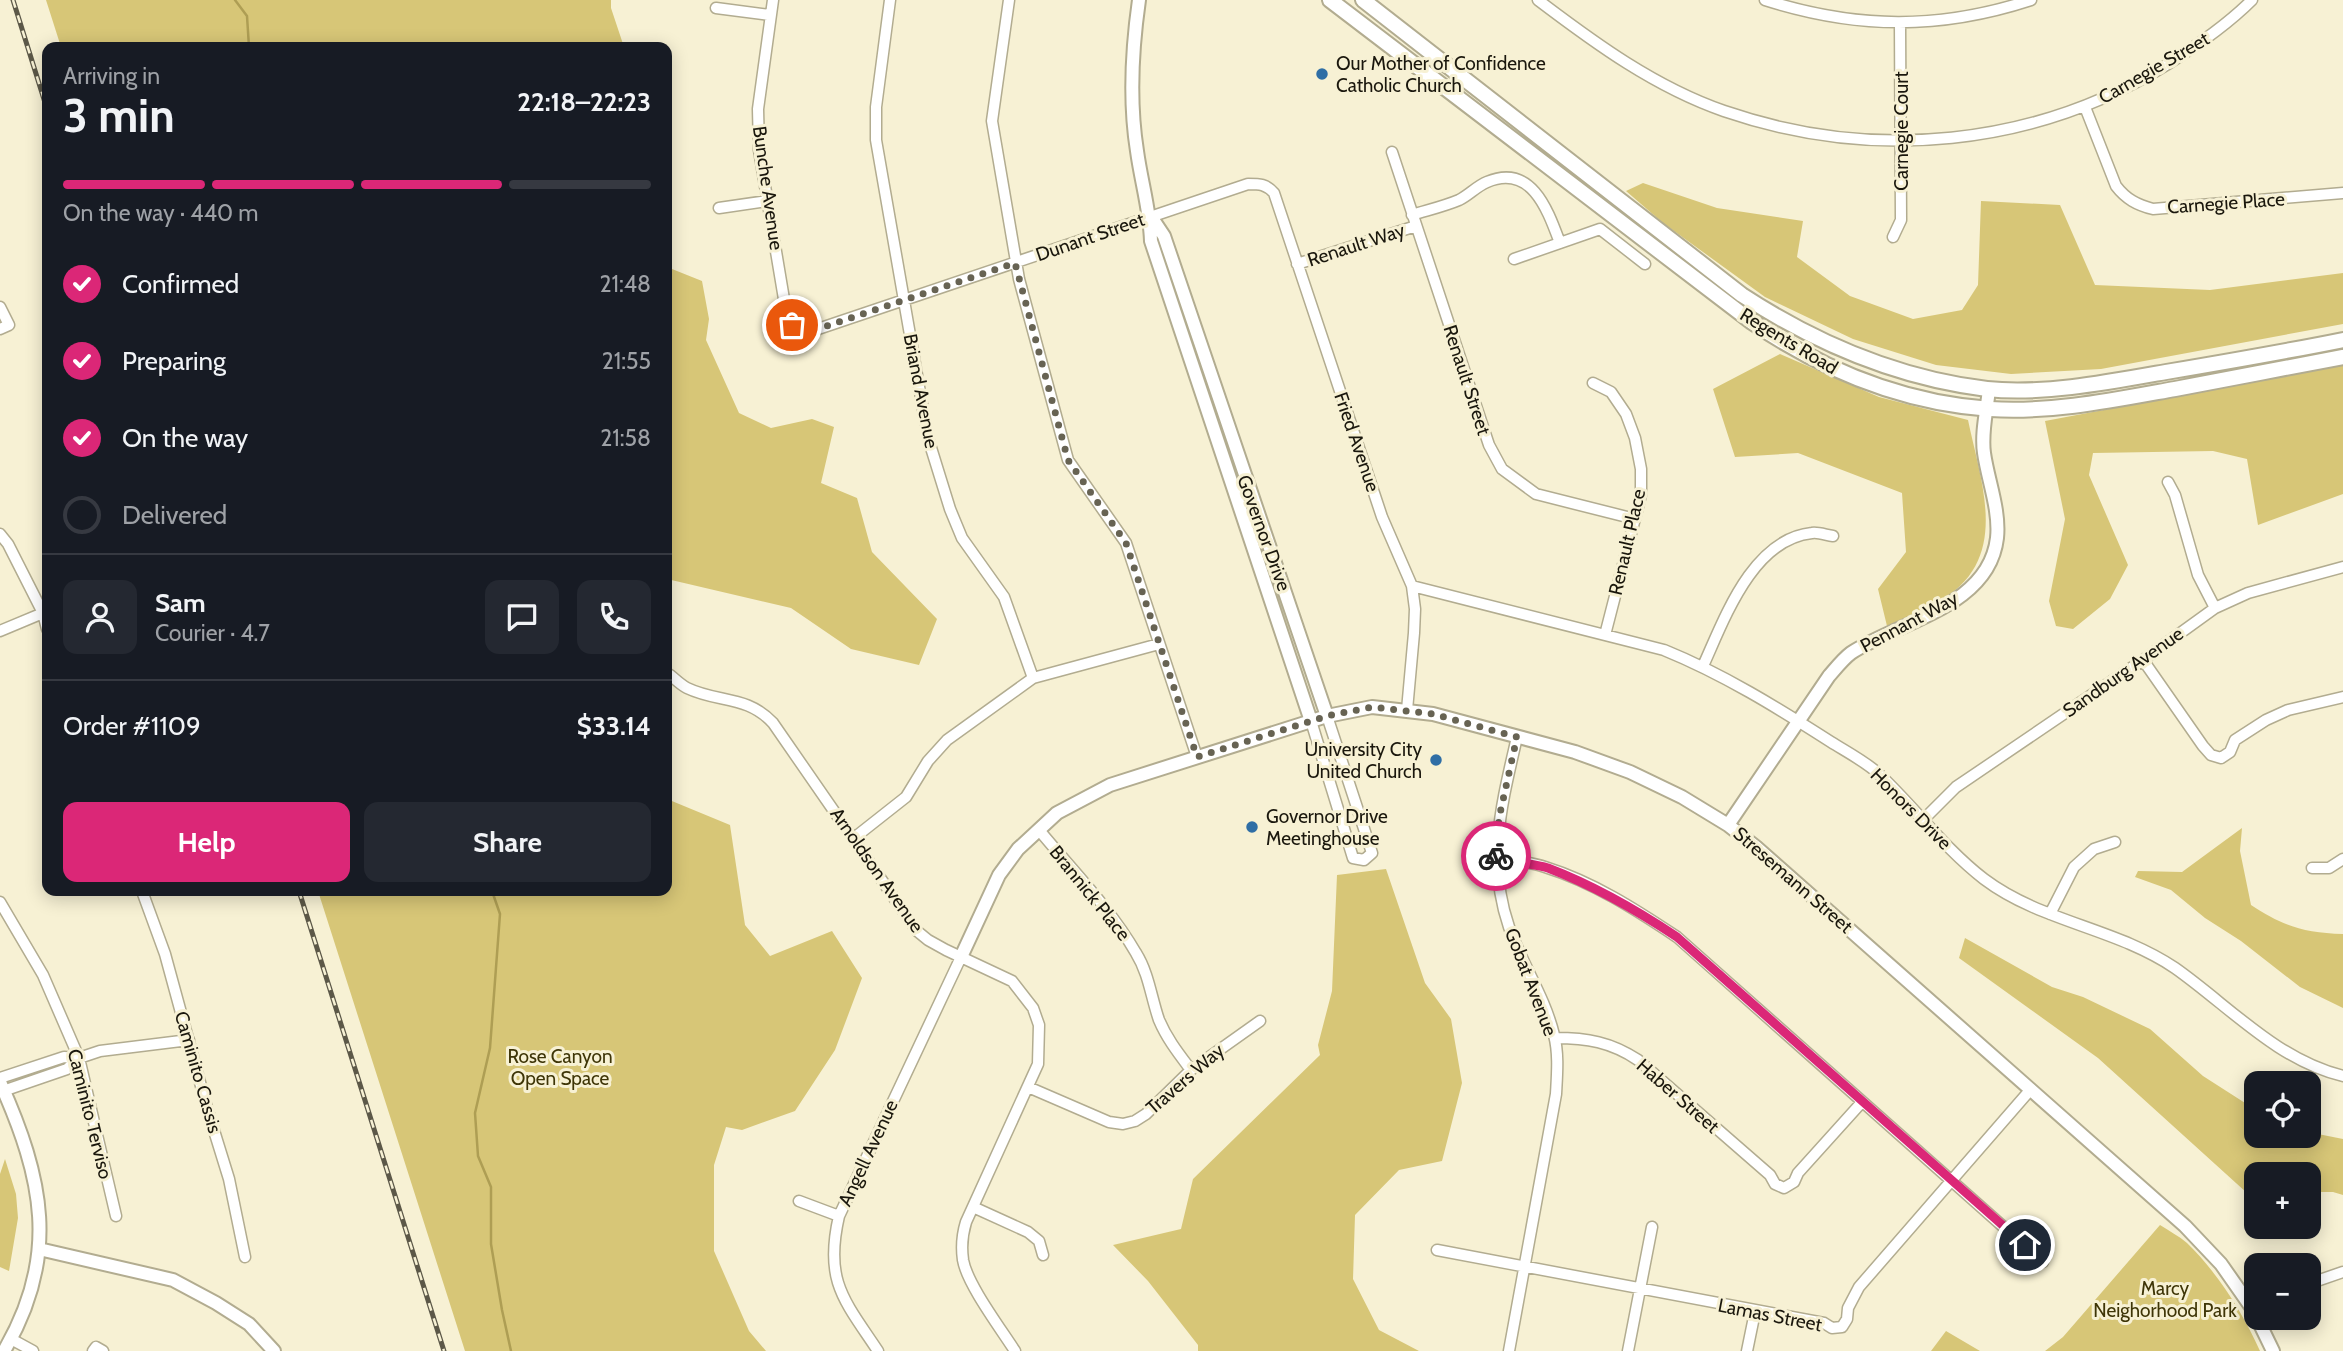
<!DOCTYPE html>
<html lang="en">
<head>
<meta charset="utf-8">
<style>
	:root { --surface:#171b24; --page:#242831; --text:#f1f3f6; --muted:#9ea1a6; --line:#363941; --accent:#db2777 }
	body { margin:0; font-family:Cabin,sans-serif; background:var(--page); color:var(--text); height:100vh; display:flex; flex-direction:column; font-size:26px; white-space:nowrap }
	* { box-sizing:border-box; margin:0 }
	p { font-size:23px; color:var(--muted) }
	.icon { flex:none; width:38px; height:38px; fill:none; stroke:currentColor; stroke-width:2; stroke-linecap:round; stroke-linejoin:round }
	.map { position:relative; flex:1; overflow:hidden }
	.side { position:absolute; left:42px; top:42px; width:630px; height:854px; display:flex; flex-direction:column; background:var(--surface); border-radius:14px; box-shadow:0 4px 18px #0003 }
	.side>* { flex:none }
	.fabs { position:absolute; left:2244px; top:1071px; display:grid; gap:14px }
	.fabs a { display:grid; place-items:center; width:77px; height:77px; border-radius:14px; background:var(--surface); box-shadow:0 4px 18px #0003; font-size:35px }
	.pin { position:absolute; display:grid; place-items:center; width:60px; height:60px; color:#fff; margin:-30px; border:4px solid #fff; border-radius:50%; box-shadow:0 2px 7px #0007 }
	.courier { position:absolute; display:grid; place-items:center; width:70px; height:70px; margin:-35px; border:5px solid #db2777; border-radius:50%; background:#fff; color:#222; box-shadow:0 2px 9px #0007 }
	.summary em { font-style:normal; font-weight:800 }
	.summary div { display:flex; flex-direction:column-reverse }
	.summary { display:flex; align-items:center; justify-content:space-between; height:119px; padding:0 21px }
	h1 { font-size:46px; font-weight:800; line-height:52px }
	.bar { display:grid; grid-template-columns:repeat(4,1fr); gap:10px 7px; align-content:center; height:84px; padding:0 21px }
	.bar i { height:9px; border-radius:5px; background:var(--line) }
	.bar .selected { background:var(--accent) }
	.bar p { grid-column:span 4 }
	.line { display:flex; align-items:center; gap:18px; padding:0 21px; border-top:2px solid var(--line) }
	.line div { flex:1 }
	.round { display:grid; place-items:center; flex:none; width:74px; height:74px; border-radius:14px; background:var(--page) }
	ol { padding:0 21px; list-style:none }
	li { display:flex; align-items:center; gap:21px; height:77px }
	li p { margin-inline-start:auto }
	li .icon { padding:7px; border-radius:50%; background:var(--accent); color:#fff; stroke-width:4 }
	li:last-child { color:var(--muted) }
	li i { width:38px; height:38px; border:4px solid var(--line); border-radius:50% }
	.button { display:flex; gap:14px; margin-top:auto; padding:14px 21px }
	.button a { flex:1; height:80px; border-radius:14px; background:var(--accent); color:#fff; font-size:28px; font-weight:800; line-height:80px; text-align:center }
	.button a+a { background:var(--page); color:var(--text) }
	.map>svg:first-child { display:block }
	.green { fill:#d7c677 }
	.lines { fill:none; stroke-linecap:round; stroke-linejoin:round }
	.stream { stroke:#ae9e54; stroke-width:2.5 }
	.minor-casing { stroke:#b2ac90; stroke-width:13 }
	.tertiary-casing { stroke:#b2ac90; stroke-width:16 }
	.secondary-casing { stroke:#b2ac90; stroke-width:18 }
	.minor { stroke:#fff; stroke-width:10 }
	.tertiary { stroke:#fff; stroke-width:12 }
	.secondary { stroke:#fff; stroke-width:14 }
	.rail-casing { stroke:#5c5848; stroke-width:5 }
	.rail { stroke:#f7f1d4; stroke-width:2.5; stroke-dasharray:8; stroke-linecap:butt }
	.done { stroke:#676353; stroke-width:7; stroke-dasharray:0 12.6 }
	.route { stroke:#db2777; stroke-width:9 }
	.poi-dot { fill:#2f6ea5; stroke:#f7f1d4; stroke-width:2.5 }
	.labels { text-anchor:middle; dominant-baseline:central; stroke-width:6; stroke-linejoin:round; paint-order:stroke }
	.poi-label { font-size:19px; fill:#1a170d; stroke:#f7f1d4; text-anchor:start }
	.street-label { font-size:19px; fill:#1a170d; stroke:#f7f1d4 }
	.park-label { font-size:19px; fill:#3e3507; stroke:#f7f1d4 }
</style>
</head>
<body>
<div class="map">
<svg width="2343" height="1351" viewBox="0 0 2343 1351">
	<rect width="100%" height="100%" fill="#f7f1d4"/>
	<path class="green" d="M46 0H611V8L624 47H61Z
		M1643 183 1717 208 1803 221 1797 257 1850 296 1913 319 1962 310 1978 285 1981 201 2060 205 2095 285 2210 290 2343 273V324L2101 369 2011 374 1936 365 1853 339 1765 297 1663 223 1626 191Z
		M667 267 702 281 709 319 706 340 739 413 771 428 812 419 834 427 821 483 857 498 872 552 937 619 919 665 851 649 791 608 667 579Z
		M1780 354 1879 397 1968 420C1982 487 2012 562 1936 603 1921 612 1904 618 1887 626L1878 589 1906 552 1902 493 1798 453 1735 457 1713 389Z
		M2343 365V494L2258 525 2247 459 2213 451 2093 453 2089 475 2128 565 2110 599 2073 629 2056 626 2049 601 2065 519 2045 421Z
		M667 799 730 825 745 925 770 956 832 931 862 978 835 1050 795 1111 742 1130 726 1127 714 1165V1251L749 1331 766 1351H465L318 891H667Z
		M2242 828 2240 851 2251 905C2283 926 2304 933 2343 934V1008L2300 987 2241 941 2205 918 2171 890 2135 877 2138 871 2182 872Z
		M1386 869 1425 983 1451 1019 1462 1083 1442 1161 1399 1170 1355 1215 1353 1279 1379 1330 1419 1351H1198V1345L1148 1281 1113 1245 1181 1229 1193 1179 1320 1055 1318 1045 1332 991 1337 875Z
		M1965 938 2052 987 2083 997 2150 1029 2203 1076 2256 1110V1136H2308V1132L2343 1139V1195L2333 1192H2308V1174H2256V1193H2247L2098 1058 1959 958Z
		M5 1159 16 1194 18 1218 9 1271 0 1267V1174Z
		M2160 1225C2169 1231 2179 1236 2187 1243 2217 1272 2243 1313 2260 1351H2045L2063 1337Z
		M1946 1331 1980 1351H1931Z"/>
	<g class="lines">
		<path class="stream" d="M235 0 247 16 249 47
			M492 891 500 914 490 1048 475 1113 478 1156 491 1187V1244L502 1310 511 1351"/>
		<g class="minor-casing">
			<path id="minor" d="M773 0 758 109 759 150 787 317C794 329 802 332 815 330L1248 184C1260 184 1266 184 1274 193L1382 517 1412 586 1415 609 1414 633 1407 710
				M890 0 876 107V140L928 438 950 509 962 538 1004 597 1033 678
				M1009 0 992 121 1019 279 1068 460 1126 543 1197 757
				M1538 0C1596 44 1655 87 1724 111 1873 162 2034 147 2168 64 2198 45 2227 25 2252 0
				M1765 0C1857 29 1939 30 2031 0
				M716 8 770 15
				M2085 107 2116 186C2126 199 2137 205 2153 209L2343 193
				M1392 152 1489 445 1502 469 1536 494 1635 519
				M719 208 767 201
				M1412 215C1428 210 1445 206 1459 200 1469 195 1477 186 1487 182 1532 163 1548 211 1560 243
				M1893 237 1901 220 1900 23
				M1514 259 1600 229 1645 264
				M1297 264 1416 226
				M0 307 9 325 0 329
				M1593 383 1611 392 1626 414 1635 438 1641 469V495L1605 635
				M2168 482 2175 495 2198 575 2215 608
				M0 534 8 544 43 613 47 629
				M1412 586 1664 650C1723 674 1778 708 1831 742 1847 752 1866 762 1879 774 1915 808 1945 849 1984 879 2041 922 2116 928 2175 968 2229 1006 2277 1060 2343 1076
				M0 631 43 613
				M2143 660 2203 746 2211 755 2221 758 2230 752 2235 740 2266 720 2288 710 2343 697
				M1703 666C1724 620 1752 539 1812 533 1818 532 1826 535 1833 536
				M670 675C675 679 681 685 687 688 718 703 747 695 773 723L917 931 928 940 946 950 1012 981 1033 1008 1039 1025 1038 1064 966 1222C962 1235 961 1246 963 1260 967 1284 1001 1329 1015 1351
				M1311 721 1353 858 1364 860 1372 853 1327 716
				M1924 819 1956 787 2143 660 2215 608 2248 593 2343 567
				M1039 830C1072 870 1110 908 1136 953 1149 974 1151 997 1159 1020 1167 1039 1179 1054 1191 1070
				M854 838 906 797 928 761 947 740 1033 678 1159 644
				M1496 857C1512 860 1529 862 1545 867 1593 882 1635 909 1677 937L2043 1262
				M2312 868H2329L2343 859
				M142 891 165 954 207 1108 229 1179 245 1257
				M0 902 43 975 79 1058 116 1216
				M2050 914 2074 867 2094 849 2115 842
				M1555 1038C1587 1038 1611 1042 1638 1060L1770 1175 1775 1184 1784 1188 1794 1182 1798 1173 1862 1102
				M0 1078 64 1057 79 1058
				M1028 1087 1109 1122 1123 1124 1135 1121 1146 1114 1191 1070 1260 1021
				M0 1092 67 1069 79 1058 100 1051 189 1040
				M799 1201 839 1216
				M973 1207 1028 1232 1039 1241 1043 1255
				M1437 1250 1824 1323 1832 1328 1842 1327 1847 1319 1848 1308 1859 1287 2031 1089
				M2308 1284 2343 1272
				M11 1339 33 1351
				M93 1351 96 1347 103 1351
				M878 1351C844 1300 824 1281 839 1216L961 957
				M1509 1351 1556 1094C1557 1075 1559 1054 1554 1035 1545 997 1522 964 1509 927 1486 860 1502 803 1517 737
				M1628 1351 1652 1227
				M1747 1351 1755 1312"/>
		</g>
		<g class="tertiary-casing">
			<path id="tertiary" d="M1139 0C1132 49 1129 101 1137 151 1141 181 1150 210 1151 241L1311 721
				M1152 218 1164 236 1327 716
				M1728 825 1829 676C1836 668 1843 659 1851 653 1900 621 1989 607 1997 538 2000 510 1988 481 1984 453 1981 432 1987 410 1989 389
				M961 957 999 875 1018 849 1057 813 1110 785 1327 716 1372 707 1433 714 1575 752 1630 772 1682 797 1728 825 1756 847 2185 1226 2221 1264 2256 1314
				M0 1082C43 1178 60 1256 4 1351
				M39 1249 173 1280 216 1303 249 1324 274 1351
				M2257 1318 2273 1351"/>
		</g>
		<g class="secondary-casing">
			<path id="secondary" d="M1330 0 1752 322C1823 370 1904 403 1990 409 2052 413 2114 400 2175 389 2231 378 2287 368 2343 357
				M1363 0 1742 295C1817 344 1897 378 1987 389 2043 395 2110 382 2166 372 2225 362 2284 352 2343 340"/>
		</g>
		<use href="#minor" class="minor"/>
		<use href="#tertiary" class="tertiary"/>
		<use href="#secondary" class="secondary"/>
		<g class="rail-casing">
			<path id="rail" d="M13 0 47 109
				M299 891 444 1351"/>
		</g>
		<use href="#rail" class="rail"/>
	</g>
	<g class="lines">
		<path class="done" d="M792 325 799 330H815L1015 263 1068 460 1126 543 1197 757 1327 716 1372 707 1433 714 1517 737 1499 818 1496 856"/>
		<path class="route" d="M1496 856C1510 863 1532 863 1548 868 1595 886 1635 909 1677 937L2025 1245"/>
	</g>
	<g class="poi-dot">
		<circle cx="1322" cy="74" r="7"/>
		<circle cx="1436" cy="760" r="7"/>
		<circle cx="1252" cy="827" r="7"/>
	</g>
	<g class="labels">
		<g class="poi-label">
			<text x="1336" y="63">Our Mother of Confidence<tspan x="1336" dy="22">Catholic Church</tspan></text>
			<text x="1422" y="749" text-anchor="end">University City<tspan x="1422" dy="22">United Church</tspan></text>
			<text x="1266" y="816">Governor Drive<tspan x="1266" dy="22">Meetinghouse</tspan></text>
		</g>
		<g class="street-label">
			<text transform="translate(2154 68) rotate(-30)">Carnegie Street</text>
			<text transform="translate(1901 131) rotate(-90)">Carnegie Court</text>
			<text transform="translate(768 188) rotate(82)">Bunche Avenue</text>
			<text transform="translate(2226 203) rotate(-4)">Carnegie Place</text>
			<text transform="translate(1090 237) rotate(-19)">Dunant Street</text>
			<text transform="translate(1356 245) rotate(-18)">Renault Way</text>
			<text transform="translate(1789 341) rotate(31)">Regents Road</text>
			<text transform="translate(1467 380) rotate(72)">Renault Street</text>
			<text transform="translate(921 391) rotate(79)">Briand Avenue</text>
			<text transform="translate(1357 442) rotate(71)">Fried Avenue</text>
			<text transform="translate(1264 533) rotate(70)">Governor Drive</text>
			<text transform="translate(1627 542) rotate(-77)">Renault Place</text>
			<text transform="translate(1909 622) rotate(-28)">Pennant Way</text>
			<text transform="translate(2123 672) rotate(-35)">Sandburg Avenue</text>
			<text transform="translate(1911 809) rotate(45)">Honors Drive</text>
			<text transform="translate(877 870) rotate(55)">Arnoldson Avenue</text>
			<text transform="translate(1793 880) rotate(41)">Stresemann Street</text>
			<text transform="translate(1090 893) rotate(51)">Brannick Place</text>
			<text transform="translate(1531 982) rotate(69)">Gobat Avenue</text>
			<text transform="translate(198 1072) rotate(74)">Caminito Cassis</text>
			<text transform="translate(1185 1079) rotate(-41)">Travers Way</text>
			<text transform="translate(1678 1096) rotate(41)">Haber Street</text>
			<text transform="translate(90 1114) rotate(76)">Caminito Terviso</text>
			<text transform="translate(868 1153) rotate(-65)">Angell Avenue</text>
			<text transform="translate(1770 1315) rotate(11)">Lamas Street</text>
		</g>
		<g class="park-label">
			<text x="560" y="1056">Rose Canyon<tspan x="560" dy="22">Open Space</tspan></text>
			<text x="2165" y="1288">Marcy<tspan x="2165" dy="22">Neighorhood Park</tspan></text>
		</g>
	</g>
</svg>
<div class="fabs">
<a><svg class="icon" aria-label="locate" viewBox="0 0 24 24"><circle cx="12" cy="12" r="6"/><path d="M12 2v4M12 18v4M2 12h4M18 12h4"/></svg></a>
<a>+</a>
<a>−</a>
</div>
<div class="pin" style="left:792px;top:325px;background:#ea580c"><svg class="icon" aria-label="bag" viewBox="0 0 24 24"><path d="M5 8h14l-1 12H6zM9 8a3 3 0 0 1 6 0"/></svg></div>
<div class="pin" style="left:2025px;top:1245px;background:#1f2937"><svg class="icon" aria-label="home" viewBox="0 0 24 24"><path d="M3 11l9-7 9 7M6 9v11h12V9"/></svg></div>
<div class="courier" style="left:1496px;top:856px"><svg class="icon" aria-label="bike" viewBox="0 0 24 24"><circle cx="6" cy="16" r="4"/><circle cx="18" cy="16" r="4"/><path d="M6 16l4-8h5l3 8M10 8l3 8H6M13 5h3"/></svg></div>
<section class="side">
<div class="summary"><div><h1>3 min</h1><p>Arriving in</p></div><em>22:18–22:23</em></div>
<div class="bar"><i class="selected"></i><i class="selected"></i><i class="selected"></i><i></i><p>On the way · 440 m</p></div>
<ol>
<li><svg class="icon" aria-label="check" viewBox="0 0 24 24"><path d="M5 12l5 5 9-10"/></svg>Confirmed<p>21:48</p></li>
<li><svg class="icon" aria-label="check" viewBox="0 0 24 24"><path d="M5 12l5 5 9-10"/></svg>Preparing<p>21:55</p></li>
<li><svg class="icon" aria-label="check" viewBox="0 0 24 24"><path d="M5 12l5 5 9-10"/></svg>On the way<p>21:58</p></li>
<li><i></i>Delivered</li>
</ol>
<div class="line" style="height:126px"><a class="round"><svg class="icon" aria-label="person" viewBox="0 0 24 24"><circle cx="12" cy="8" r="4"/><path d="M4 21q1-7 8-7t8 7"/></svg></a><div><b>Sam</b><p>Courier · 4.7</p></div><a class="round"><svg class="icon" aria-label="chat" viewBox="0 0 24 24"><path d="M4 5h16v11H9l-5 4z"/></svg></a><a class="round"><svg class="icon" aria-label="phone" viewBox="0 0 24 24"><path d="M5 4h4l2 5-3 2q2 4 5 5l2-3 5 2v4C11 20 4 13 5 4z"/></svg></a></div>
<div class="line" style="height:91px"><div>Order #1109</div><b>$33.14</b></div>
<div class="button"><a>Help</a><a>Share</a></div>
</section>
</div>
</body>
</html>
